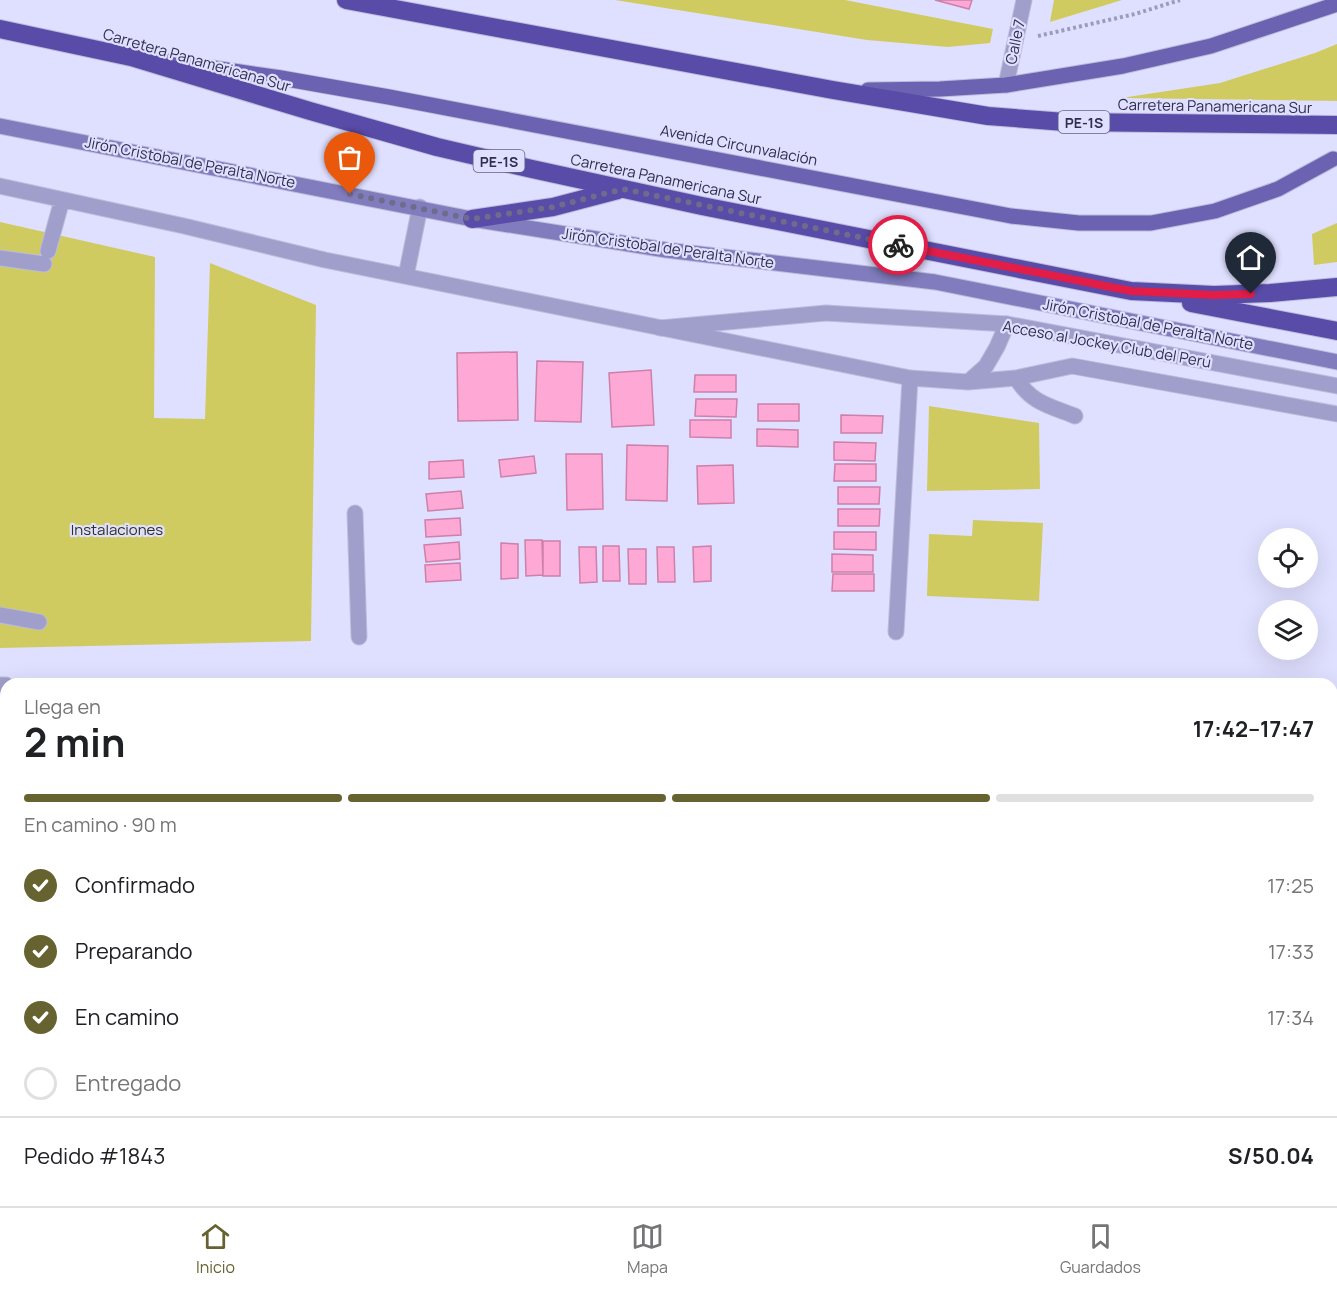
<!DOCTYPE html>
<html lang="es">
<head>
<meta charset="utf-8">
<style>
	:root { --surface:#fff; --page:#f6f6f6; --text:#202124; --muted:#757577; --line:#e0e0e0; --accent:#666330 }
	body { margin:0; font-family:Manrope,sans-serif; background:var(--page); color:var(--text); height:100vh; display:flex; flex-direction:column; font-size:22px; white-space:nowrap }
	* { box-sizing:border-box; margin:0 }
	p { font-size:20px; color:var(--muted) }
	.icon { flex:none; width:33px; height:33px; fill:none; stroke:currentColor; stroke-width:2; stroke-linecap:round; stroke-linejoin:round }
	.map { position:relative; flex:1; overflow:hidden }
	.drawer { position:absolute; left:0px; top:678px; width:1338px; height:528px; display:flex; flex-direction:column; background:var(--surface); border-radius:18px 18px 0 0; box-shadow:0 6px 24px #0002 }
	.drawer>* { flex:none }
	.buttons { position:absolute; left:1258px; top:528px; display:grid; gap:12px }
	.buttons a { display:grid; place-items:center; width:60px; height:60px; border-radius:50%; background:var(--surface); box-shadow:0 6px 24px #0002; font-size:30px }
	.pin { position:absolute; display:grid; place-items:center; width:51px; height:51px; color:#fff; margin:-62px -26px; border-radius:50% 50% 50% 0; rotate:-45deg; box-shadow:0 0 6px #0007 }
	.pin .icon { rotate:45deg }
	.courier { position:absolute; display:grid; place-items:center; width:60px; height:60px; margin:-30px; border:4px solid #e11d48; border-radius:50%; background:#fff; color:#222; box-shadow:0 2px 8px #0007 }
	.head em { font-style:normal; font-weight:700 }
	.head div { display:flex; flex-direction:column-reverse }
	.head { display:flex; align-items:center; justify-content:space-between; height:102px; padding:0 24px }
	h1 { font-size:39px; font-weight:700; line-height:45px }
	.bar { display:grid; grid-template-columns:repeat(4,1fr); gap:9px 6px; align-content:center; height:72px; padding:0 24px }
	.bar i { height:8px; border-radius:4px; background:var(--line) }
	.bar .current { background:var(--accent) }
	.bar p { grid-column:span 4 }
	.line { display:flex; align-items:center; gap:15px; padding:0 24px; border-top:2px solid var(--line) }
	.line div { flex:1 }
	ol { padding:0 24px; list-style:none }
	li { display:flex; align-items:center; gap:18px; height:66px }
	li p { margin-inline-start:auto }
	li .icon { padding:6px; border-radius:50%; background:var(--accent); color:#fff; stroke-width:4 }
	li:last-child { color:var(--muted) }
	li i { width:33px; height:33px; border:3px solid var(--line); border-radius:50% }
	.dock { display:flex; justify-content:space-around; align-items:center; height:84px; border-top:2px solid var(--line); background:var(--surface); font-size:16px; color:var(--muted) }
	.dock a { display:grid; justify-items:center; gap:3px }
	.dock .current { color:var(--accent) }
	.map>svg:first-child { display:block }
	.green { fill:#d0cb60 }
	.building { fill:#fea8d6; stroke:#cd80a9; stroke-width:1.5 }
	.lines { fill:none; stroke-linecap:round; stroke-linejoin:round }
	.lane-casing { stroke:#bcbcdb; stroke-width:17 }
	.street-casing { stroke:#bcbcdb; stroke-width:17 }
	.secondary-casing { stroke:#bcbcdb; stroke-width:17 }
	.primary-casing { stroke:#bcbcdb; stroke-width:17 }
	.highway-casing { stroke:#bcbcdb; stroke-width:20 }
	.path { stroke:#9c9bbb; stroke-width:4; stroke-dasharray:3 3; stroke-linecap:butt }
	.lane { stroke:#a09ecb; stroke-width:15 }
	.street { stroke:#a09ecb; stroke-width:15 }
	.secondary { stroke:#817cbd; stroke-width:15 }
	.primary { stroke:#6b62b2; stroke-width:15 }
	.highway { stroke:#594ba8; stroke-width:18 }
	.done { stroke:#6e6c8b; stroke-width:6; stroke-dasharray:0 10.8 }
	.route { stroke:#e11d48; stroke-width:8 }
	.labels { text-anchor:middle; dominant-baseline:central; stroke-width:4.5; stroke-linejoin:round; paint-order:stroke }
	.shield { fill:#dfdfff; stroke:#656382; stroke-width:1.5 }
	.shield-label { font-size:14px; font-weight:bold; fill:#312e4d }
	.street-label { font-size:15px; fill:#312e4d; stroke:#dfdfff }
	.park-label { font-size:15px; fill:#30301b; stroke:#dfdfff }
</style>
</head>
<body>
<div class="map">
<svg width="1337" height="1206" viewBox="0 0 1337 1206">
	<rect width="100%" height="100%" fill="#dfdfff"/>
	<path class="green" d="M615 0H845L993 29 990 43 948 47 867 40Z
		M1054 0H1122L1050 22Z
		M1337 44V101L1121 98 1220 83 1315 53Z
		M0 222 155 257 154 418 205 419 210 263 316 305 311 641 0 648Z
		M1337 223V262L1314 265 1312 234Z
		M929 406 1039 423 1040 489 927 491Z
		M973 520 1043 523 1039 601 927 596 929 534 972 536Z
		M0 708H6V1200H659V1206H0Z
		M1332 728H1337V951H1332Z"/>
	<path class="building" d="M935 0H972L969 9Z
		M517 352 518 420 458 421 457 353Z
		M537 361 583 362 581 422 535 421Z
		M651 370 654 425 612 427 609 373Z
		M695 375H736V392H694Z
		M696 399H737L736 417 695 416Z
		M758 404H799V421H758Z
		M841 415 883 416 882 433H841Z
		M690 420H731V438L690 437Z
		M757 429 798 430V447L757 446Z
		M834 442 876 443 875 461 834 460Z
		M627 445 668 446 667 501 626 500Z
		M566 454H602L603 509 567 510Z
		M534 456 536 473 501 477 499 460Z
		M463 460 464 477 429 479V462Z
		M835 464H876V481H834Z
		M733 465 734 503 698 504 697 466Z
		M838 487H880L879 504H838Z
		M461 491 463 508 428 511 426 494Z
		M838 509H880L879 526H838Z
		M460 518 461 535 426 537 425 520Z
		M834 532H876V550L834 549Z
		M525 540H542L543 575 526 576Z
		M543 541H560V576H543Z
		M459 542 460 559 426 562 424 545Z
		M501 543 518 544V578L501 579Z
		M603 546H619L620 581H603Z
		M711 546V581L694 582 693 547Z
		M579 547H596L597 582 580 583Z
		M657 547H674L675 582H658Z
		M628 549H646V584H629Z
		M832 554 873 555V572H832Z
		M460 563 461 580 426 582 425 565Z
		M833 574H874V591H832Z
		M1332 1146 1337 1147V1206H1244L1246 1200H1332Z
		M710 1200H754L748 1206H709L707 1203Z
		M807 1200H850L845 1206H801Z
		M996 1200H1034L1028 1206H990Z"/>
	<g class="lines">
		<g class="lane-casing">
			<path id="lane" d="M0 186 184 226 325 260 910 378 968 382 986 366 997 347 1007 324
				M48 251 62 200
				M0 258 44 264
				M406 276 420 207
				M1016 378C1031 403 1050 406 1075 416
				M968 382 1016 378 1072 366 1337 414
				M355 513 359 637
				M0 615 39 622
				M896 632 910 378
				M0 685H6
				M1332 701H1337
				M1332 978H1337
				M0 1038 6 1043
				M1332 1160H1337
				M220 1200 222 1206
				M660 1200 661 1206
				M889 1200 896 1206
				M1 1206 6 1198
				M63 1206 65 1200
				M99 1206 101 1200
				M171 1206 172 1200
				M1143 1206 1149 1200
				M1182 1206 1188 1200"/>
		</g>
		<g class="street-casing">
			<path id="street" d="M1006 85 1024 0
				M660 328 826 313 1007 324 1337 386"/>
		</g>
		<g class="secondary-casing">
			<path id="secondary" d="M0 126 472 219 666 250 935 282 1337 362"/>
		</g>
		<g class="primary-casing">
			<path id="primary" d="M166 61 281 78 389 97 1011 216 1079 223H1151L1215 211 1278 189 1333 159
				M868 90 940 89 1006 85 1123 66 1211 46 1337 4"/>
		</g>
		<g class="highway-casing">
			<path id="highway" d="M346 0 833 90 988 116 1065 122 1337 125
				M0 29 131 57 310 111 437 147 532 169 702 206 1131 291 1214 295 1270 293 1337 287
				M472 219 553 207 618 190
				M1191 303 1337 331"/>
		</g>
		<path class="path" d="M1038 36 1135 14 1180 0"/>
		<use href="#lane" class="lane"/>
		<use href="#street" class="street"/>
		<use href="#secondary" class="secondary"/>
		<use href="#primary" class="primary"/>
		<use href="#highway" class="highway"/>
	</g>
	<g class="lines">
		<path class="done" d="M350 194 472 219 553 207 623 189 898 245"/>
		<path class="route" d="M898 245 1131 291 1214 295 1251 294"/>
	</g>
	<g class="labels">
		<g class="shield">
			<rect x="1058.5" y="111" width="51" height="22" rx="4.5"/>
			<rect x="473.5" y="150" width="51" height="22" rx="4.5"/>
		</g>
		<g class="shield-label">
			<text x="1084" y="122">PE-1S</text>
			<text x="499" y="161">PE-1S</text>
		</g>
		<g class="street-label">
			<text transform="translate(1015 42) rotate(-78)">Calle 7</text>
			<text transform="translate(197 60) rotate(16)">Carretera Panamericana Sur</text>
			<text transform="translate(1215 106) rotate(1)">Carretera Panamericana Sur</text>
			<text transform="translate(739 145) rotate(11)">Avenida Circunvalación</text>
			<text transform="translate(190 162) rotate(11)">Jirón Cristobal de Peralta Norte</text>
			<text transform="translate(666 179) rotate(12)">Carretera Panamericana Sur</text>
			<text transform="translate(668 248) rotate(8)">Jirón Cristobal de Peralta Norte</text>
			<text transform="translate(1148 324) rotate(11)">Jirón Cristobal de Peralta Norte</text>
			<text transform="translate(1107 344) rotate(10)">Acceso al Jockey Club del Perú</text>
		</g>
		<g class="park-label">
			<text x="117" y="529">Instalaciones</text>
		</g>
	</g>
</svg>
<div class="buttons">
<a><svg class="icon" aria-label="locate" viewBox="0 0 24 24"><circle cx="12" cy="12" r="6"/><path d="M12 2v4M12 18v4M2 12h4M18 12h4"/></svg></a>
<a><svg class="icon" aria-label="layers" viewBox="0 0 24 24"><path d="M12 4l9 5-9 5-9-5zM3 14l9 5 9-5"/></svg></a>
</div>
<div class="pin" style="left:350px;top:194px;background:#ea580c"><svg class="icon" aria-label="bag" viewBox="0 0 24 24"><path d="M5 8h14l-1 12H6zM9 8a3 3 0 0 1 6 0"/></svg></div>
<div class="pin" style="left:1251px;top:294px;background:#1f2937"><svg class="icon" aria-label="home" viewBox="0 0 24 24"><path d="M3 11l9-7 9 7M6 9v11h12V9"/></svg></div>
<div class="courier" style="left:898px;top:245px"><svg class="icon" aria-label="bike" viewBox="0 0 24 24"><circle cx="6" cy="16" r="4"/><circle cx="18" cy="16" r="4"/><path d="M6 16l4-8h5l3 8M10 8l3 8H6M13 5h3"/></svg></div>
<section class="drawer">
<div class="head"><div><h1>2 min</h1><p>Llega en</p></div><em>17:42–17:47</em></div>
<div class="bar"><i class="current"></i><i class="current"></i><i class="current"></i><i></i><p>En camino · 90 m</p></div>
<ol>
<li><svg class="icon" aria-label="check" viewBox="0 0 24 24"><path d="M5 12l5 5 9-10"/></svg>Confirmado<p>17:25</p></li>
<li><svg class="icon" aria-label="check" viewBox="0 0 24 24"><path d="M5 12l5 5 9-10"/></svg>Preparando<p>17:33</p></li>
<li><svg class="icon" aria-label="check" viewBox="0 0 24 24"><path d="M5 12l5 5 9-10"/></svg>En camino<p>17:34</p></li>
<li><i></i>Entregado</li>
</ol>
<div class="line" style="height:78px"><div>Pedido #1843</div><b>S/50.04</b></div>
</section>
</div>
<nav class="dock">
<a class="current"><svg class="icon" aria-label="home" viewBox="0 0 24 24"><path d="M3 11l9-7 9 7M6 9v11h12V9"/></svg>Inicio</a>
<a><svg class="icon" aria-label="map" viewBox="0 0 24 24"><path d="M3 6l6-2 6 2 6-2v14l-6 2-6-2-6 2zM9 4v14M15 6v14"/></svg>Mapa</a>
<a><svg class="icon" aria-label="saved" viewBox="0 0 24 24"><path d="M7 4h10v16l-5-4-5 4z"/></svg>Guardados</a>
</nav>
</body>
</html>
